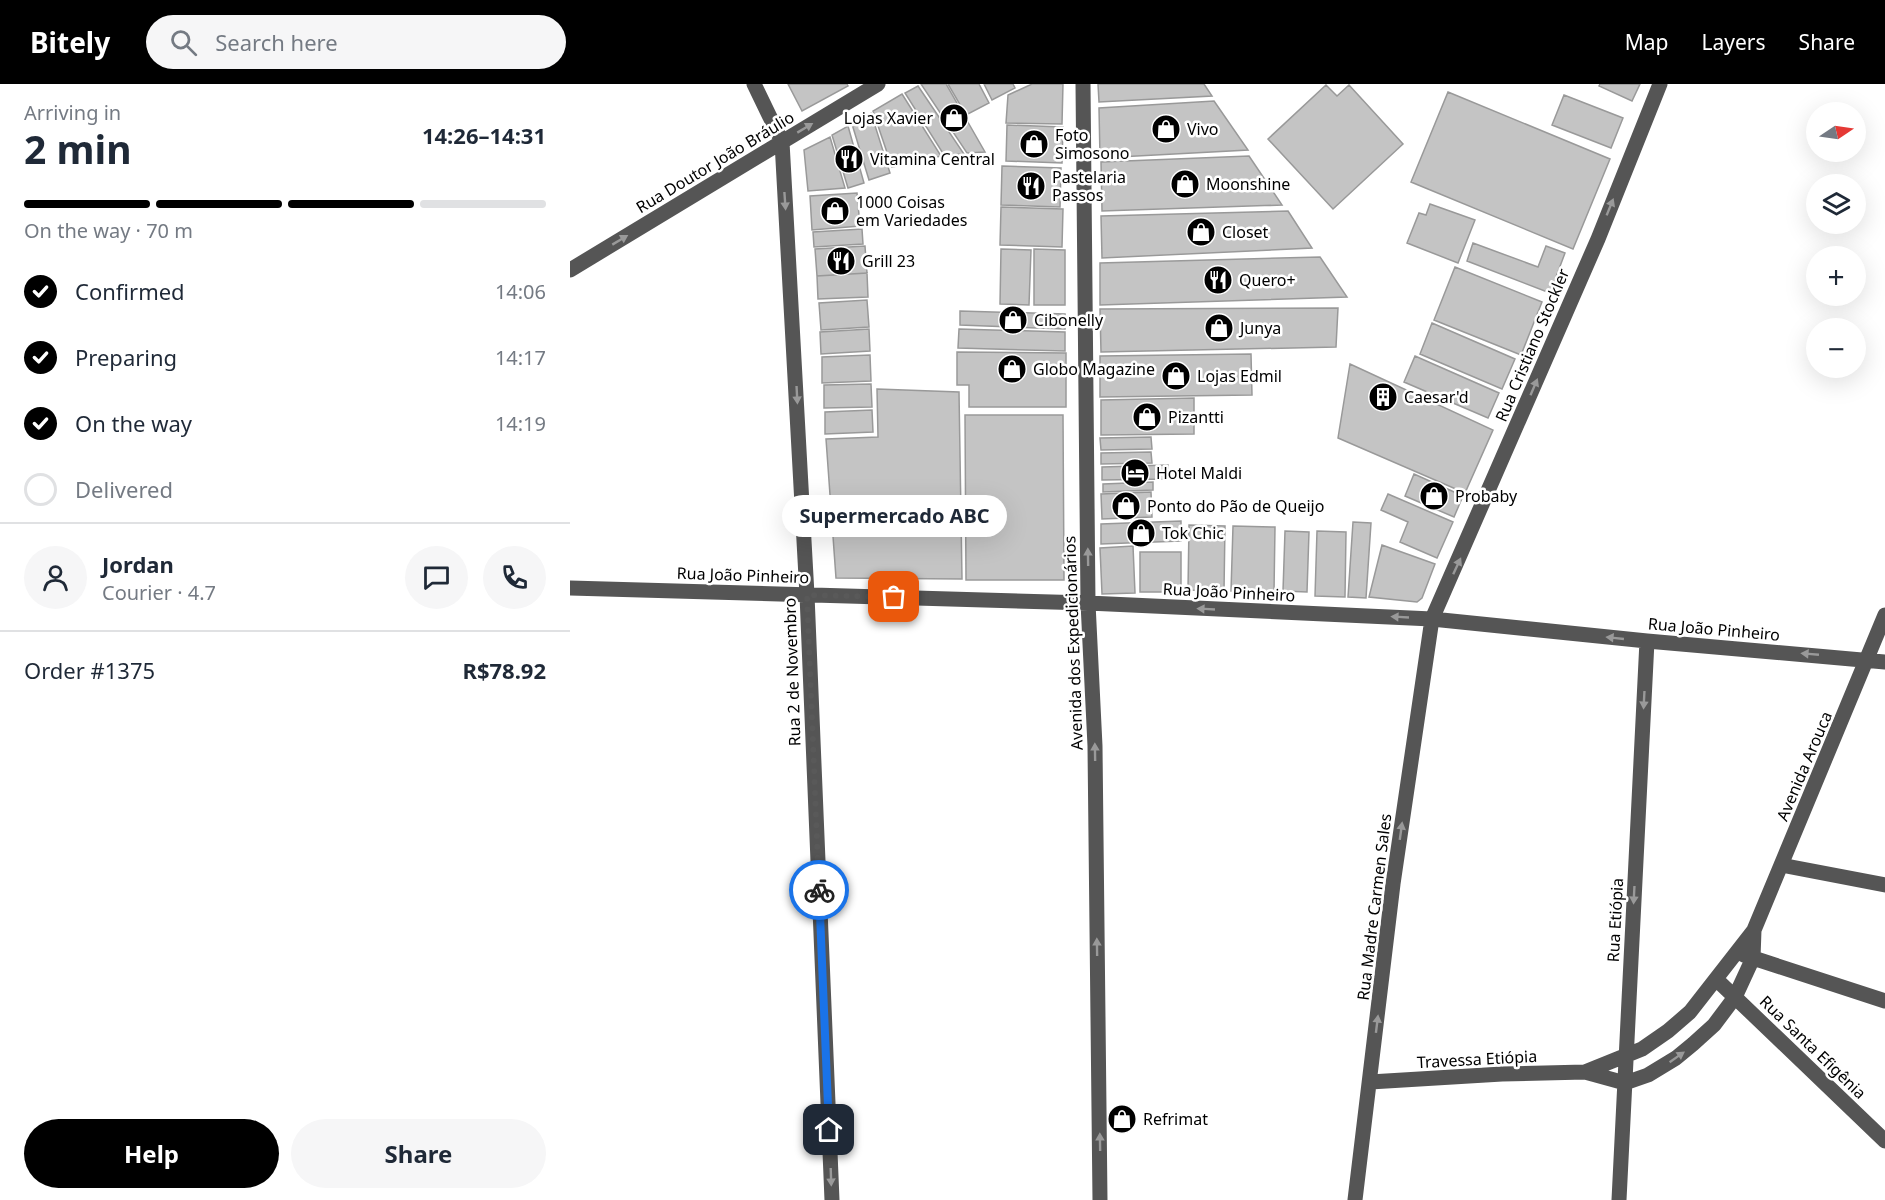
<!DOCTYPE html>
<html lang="en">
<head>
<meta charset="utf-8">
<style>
	:root { --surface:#fff; --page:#f6f6f7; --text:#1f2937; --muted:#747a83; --line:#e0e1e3; --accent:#000 }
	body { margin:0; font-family:"Noto Sans",sans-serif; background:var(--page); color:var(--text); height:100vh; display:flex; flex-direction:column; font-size:22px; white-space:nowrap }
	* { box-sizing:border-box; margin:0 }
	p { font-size:20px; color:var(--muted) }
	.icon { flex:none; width:33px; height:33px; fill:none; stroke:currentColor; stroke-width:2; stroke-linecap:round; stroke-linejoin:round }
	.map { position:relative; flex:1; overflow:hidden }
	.panel { display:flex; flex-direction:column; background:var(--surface); width:570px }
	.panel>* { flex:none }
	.needle { width:39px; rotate:77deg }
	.buttons { position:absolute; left:1236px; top:18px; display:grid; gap:12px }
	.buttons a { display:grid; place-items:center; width:60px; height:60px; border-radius:50%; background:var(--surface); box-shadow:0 6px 24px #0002; font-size:30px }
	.pin { position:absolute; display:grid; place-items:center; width:51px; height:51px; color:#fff; margin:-26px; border-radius:12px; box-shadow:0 3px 9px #0006 }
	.courier { position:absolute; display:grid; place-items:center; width:60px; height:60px; margin:-30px; border:4px solid #1a73e8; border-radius:50%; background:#fff; color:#222; box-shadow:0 2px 8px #0007 }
	.bubble { position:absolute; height:42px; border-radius:21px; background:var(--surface); box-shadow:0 6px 24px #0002; font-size:20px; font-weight:700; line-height:42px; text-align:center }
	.summary em { font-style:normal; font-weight:700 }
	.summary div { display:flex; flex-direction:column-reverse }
	.summary { display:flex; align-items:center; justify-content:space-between; height:102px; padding:0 24px }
	h1 { font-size:39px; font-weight:700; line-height:45px }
	.bar { display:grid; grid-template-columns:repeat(4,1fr); gap:9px 6px; align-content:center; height:72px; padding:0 24px }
	.bar i { height:8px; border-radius:4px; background:var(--line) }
	.bar .selected { background:var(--accent) }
	.bar p { grid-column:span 4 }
	.line { display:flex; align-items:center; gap:15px; padding:0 24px; border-top:2px solid var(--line) }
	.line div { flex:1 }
	.round { display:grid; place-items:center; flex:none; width:63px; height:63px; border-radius:32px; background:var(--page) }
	ol { padding:0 24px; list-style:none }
	li { display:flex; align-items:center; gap:18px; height:66px }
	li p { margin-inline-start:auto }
	li .icon { padding:6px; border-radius:50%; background:var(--accent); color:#fff; stroke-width:4 }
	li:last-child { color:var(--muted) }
	li i { width:33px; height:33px; border:3px solid var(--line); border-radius:50% }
	.button { display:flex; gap:12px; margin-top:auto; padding:12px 24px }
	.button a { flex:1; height:69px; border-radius:36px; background:var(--accent); color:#fff; font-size:24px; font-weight:700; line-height:69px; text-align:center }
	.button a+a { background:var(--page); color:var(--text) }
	header { display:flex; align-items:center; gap:36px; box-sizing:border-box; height:84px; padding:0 30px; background:var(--accent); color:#fff }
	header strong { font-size:28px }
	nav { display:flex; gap:33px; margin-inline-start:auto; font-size:21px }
	.search { width:420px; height:54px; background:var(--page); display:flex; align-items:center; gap:15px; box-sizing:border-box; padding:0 21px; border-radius:33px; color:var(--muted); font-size:22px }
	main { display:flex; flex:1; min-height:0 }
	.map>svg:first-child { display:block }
	.building { fill:#c4c4c4; stroke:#999; stroke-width:1.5 }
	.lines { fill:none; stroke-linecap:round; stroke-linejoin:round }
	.minor { stroke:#555; stroke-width:15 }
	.oneway { fill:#999 }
	.done { stroke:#595959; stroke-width:6; stroke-dasharray:0 10.8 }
	.route { stroke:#1a73e8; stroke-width:8 }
	.labels { text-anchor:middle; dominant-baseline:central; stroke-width:5; stroke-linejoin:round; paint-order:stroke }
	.poi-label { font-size:16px; fill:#000; stroke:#fff; text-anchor:start }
	.street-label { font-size:16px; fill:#000; stroke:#fff }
</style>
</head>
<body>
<header>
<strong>Bitely</strong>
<div class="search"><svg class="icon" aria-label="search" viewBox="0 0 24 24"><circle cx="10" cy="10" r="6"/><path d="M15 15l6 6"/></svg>Search here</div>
<nav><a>Map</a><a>Layers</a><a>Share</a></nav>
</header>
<main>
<section class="panel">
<div class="summary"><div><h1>2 min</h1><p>Arriving in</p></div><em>14:26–14:31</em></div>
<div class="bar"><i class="selected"></i><i class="selected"></i><i class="selected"></i><i></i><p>On the way · 70 m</p></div>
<ol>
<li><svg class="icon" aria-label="check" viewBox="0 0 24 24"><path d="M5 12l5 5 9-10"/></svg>Confirmed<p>14:06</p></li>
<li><svg class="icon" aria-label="check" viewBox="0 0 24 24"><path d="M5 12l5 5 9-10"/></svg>Preparing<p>14:17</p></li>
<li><svg class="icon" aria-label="check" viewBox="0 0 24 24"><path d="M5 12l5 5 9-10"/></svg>On the way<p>14:19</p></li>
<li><i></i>Delivered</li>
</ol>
<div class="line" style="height:108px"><a class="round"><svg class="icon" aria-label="person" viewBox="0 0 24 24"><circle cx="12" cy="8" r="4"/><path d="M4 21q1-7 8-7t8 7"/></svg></a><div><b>Jordan</b><p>Courier · 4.7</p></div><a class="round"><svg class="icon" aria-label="chat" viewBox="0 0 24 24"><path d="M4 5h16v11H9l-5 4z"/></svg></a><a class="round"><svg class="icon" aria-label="phone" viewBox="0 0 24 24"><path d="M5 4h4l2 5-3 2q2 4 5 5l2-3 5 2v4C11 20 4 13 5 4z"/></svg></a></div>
<div class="line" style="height:78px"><div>Order #1375</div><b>R$78.92</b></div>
<div class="button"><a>Help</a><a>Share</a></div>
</section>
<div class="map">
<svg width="1315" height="1116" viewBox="0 0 1315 1116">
	<rect width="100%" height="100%" fill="#fff"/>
	<path class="building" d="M218 0H277L278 2 232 27Z
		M351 0H376L415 68 397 69Z
		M378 0H409L419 19 396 31Z
		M414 0H443L445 4 422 16Z
		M462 0H493L492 40 436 39 438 11Z
		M528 0H634L642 12 529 18Z
		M1030 0H1070L1062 17 1029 2Z
		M756 1 767 12 779 1 833 60 763 125 698 55Z
		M348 2 394 70 374 71 335 9Z
		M878 8 1040 75 1003 165 841 98Z
		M332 10 371 72 322 83 303 27Z
		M994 11 1053 34 1041 64 982 41Z
		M644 17 678 66 530 74 529 24Z
		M301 29 320 89 299 96 282 40Z
		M437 41 493 43 492 79 436 77Z
		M278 42 294 99 278 104 262 51Z
		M260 53 275 104 238 107 234 66Z
		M679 72 712 121 532 127 531 78Z
		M432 82 491 84 490 123 431 121Z
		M287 109 290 142 242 146 240 112Z
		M860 120 905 136 888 179 837 159 849 129 856 131Z
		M431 123 493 125 492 163 430 161Z
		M718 127 742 164 532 174 531 132Z
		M292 145 293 160 244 163 243 148Z
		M903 159 968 183 976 162 995 169 980 209 897 177Z
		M295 162 297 189 247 192 245 165Z
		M431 165 461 166 459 221 430 220Z
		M464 165 495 166V221H464Z
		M750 173 777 213 530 221V179Z
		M885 183 972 218 951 271 864 236Z
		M297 189 298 213 248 215 247 192Z
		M297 216 299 243 251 246 249 219Z
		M768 224 766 263 531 268 530 225Z
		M390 227 495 230V245L390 241Z
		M862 239 945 275 932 305 850 270Z
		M299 245 300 267 251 270 250 248Z
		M389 245 495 248V267L388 264Z
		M387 268 496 269V323H399V301H387Z
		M681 270 682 311 530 313V272Z
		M300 271 301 297 252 299V273Z
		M845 272 929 309 918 334 834 298Z
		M780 280 923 346 895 409 768 354Z
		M301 300 302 323 254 324V301Z
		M307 305 389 308 392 495 266 494 256 355 308 353Z
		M624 314V350L531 351V316Z
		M302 326 303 348 255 350V328Z
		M395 331H493L494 496H396Z
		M581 353 582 365 531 366 530 354Z
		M581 368 582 379 531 380V369Z
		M598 381V395L532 396V383Z
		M844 390 893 412 884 433 835 412Z
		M583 398V406L533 408V400Z
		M581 408 582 433 532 435 531 410Z
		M818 410 883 438 867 474 830 458 838 438 811 426Z
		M611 437V457L531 460V440Z
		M783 438 801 439 796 514 778 513Z
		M619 441 655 442 654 507 618 506Z
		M663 442 705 443 704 508 661 507Z
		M715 447 739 448 737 508 713 507Z
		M747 447 776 448 775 513 745 512Z
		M812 461 865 480 852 514 847 518 799 513Z
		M563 462 565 509 532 510 530 464Z
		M570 468H611V508H570Z"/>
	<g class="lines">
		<path class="minor" d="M184 0 212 58 237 511 262 1116
			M513 0 518 519 525 662 530 1116
			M0 186 308 0
			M0 504 518 519 862 535 1077 557 1315 578
			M1211 781 1315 801
			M1174 871 1315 917
			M1147 896 1315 1057
			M1015 988 1072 965 1098 947 1120 928 1184 846 1315 531
			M800 998 932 990 1015 988 1055 999 1078 991 1106 974 1123 960 1144 941 1165 913 1183 874 1184 846
			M785 1116 823 800 862 535 1028 155 1090 0
			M1049 1116 1077 557"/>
	</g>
	<defs><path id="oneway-solid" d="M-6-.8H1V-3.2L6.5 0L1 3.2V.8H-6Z" transform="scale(1.5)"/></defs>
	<g class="oneway">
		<use href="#oneway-solid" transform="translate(235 44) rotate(-31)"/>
		<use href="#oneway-solid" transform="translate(215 117) rotate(86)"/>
		<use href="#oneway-solid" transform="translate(1040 123) rotate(-68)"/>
		<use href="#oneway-solid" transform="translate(50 156) rotate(-31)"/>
		<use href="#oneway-solid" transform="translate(964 303) rotate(-67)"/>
		<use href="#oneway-solid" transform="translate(227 311) rotate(87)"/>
		<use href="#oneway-solid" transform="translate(518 473) rotate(-91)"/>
		<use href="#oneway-solid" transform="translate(887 482) rotate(-65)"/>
		<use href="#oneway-solid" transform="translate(636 525) rotate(-177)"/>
		<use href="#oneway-solid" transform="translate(830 533) rotate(-177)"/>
		<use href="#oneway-solid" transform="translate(1045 554) rotate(-174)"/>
		<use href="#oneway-solid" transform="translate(1240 570) rotate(-175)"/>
		<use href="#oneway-solid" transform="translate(1074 616) rotate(93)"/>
		<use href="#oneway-solid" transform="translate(525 668) rotate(-91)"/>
		<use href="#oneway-solid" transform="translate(831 747) rotate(-82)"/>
		<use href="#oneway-solid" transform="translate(1064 811) rotate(93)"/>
		<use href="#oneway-solid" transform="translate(527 863) rotate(-91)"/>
		<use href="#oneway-solid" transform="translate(807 940) rotate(-83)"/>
		<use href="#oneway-solid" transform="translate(1107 973) rotate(-35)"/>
		<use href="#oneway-solid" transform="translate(530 1058) rotate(-91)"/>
		<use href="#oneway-solid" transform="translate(261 1093) rotate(88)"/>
	</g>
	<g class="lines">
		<path class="done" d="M249 806 237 511 324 513"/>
		<path class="route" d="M249 806 259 1046"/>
	</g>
	<defs>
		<g id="shop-disc" transform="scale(1.5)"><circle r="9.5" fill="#000" stroke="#fff"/><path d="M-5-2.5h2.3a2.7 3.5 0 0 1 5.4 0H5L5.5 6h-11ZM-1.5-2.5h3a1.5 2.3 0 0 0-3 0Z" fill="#fff"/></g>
		<g id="restaurant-disc" transform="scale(1.5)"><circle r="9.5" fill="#000" stroke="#fff"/><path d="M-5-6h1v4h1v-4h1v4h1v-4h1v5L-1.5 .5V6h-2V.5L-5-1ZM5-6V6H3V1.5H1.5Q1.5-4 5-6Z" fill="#fff"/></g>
		<g id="building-disc" transform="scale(1.5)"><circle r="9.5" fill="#000" stroke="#fff"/><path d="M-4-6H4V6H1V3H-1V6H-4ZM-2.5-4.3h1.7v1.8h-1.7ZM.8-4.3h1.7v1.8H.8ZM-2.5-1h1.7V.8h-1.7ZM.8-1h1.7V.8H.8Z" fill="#fff"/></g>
		<g id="hotel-disc" transform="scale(1.5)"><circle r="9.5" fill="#000" stroke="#fff"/><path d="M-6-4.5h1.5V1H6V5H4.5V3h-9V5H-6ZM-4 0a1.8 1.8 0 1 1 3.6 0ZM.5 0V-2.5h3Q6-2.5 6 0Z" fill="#fff"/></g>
	</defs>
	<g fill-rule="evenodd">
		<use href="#shop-disc" x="384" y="34"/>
		<use href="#shop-disc" x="596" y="45"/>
		<use href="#shop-disc" x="464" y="60"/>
		<use href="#restaurant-disc" x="279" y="75"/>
		<use href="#shop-disc" x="615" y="100"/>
		<use href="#restaurant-disc" x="461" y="102"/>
		<use href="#shop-disc" x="265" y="127"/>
		<use href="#shop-disc" x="631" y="148"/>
		<use href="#restaurant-disc" x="271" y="177"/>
		<use href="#restaurant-disc" x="648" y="196"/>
		<use href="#shop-disc" x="443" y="236"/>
		<use href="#shop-disc" x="649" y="244"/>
		<use href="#shop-disc" x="442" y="285"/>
		<use href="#shop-disc" x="606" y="292"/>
		<use href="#building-disc" x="813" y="313"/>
		<use href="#shop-disc" x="577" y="333"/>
		<use href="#hotel-disc" x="565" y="389"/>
		<use href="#shop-disc" x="864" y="412"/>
		<use href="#shop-disc" x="556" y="422"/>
		<use href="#shop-disc" x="571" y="449"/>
		<use href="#shop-disc" x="552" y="1035"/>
	</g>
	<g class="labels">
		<g class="poi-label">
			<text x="363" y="34" text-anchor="end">Lojas Xavier</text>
			<text x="617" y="45">Vivo</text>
			<text x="485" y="51">Foto<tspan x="485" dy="18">Simosono</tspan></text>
			<text x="300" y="75">Vitamina Central</text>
			<text x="482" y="93">Pastelaria<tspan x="482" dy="18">Passos</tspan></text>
			<text x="636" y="100">Moonshine</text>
			<text x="286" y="118">1000 Coisas<tspan x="286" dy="18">em Variedades</tspan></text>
			<text x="652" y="148">Closet</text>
			<text x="292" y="177">Grill 23</text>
			<text x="669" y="196">Quero+</text>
			<text x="464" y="236">Cibonelly</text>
			<text x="670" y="244">Junya</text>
			<text x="463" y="285">Globo Magazine</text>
			<text x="627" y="292">Lojas Edmil</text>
			<text x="834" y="313">Caesar'd</text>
			<text x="598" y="333">Pizantti</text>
			<text x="586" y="389">Hotel Maldi</text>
			<text x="885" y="412">Probaby</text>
			<text x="577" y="422">Ponto do Pão de Queijo</text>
			<text x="592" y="449">Tok Chic</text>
			<text x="573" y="1035">Refrimat</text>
		</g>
		<g class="street-label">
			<text transform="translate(145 78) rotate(-31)">Rua Doutor João Bráulio</text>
			<text transform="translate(962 261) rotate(-67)">Rua Cristiano Stockler</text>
			<text transform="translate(173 491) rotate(2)">Rua João Pinheiro</text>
			<text transform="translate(659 508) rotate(3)">Rua João Pinheiro</text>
			<text transform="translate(1144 545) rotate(5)">Rua João Pinheiro</text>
			<text transform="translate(503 559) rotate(-92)">Avenida dos Expedicionários</text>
			<text transform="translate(222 588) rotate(-92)">Rua 2 de Novembro</text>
			<text transform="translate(1234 682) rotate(-67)">Avenida Arouca</text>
			<text transform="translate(804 823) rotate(-83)">Rua Madre Carmen Sales</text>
			<text transform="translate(1045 836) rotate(-87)">Rua Etiópia</text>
			<text transform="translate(1243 963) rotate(44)">Rua Santa Efigênia</text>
			<text transform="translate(907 975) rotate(-3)">Travessa Etiópia</text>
		</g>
	</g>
</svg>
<div class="buttons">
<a><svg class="needle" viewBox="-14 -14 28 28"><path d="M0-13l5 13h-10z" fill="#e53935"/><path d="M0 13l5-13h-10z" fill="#747a83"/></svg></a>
<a><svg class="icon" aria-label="layers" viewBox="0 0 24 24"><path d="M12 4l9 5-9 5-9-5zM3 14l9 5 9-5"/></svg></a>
<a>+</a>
<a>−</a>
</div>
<div class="pin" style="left:324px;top:513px;background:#ea580c"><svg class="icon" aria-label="bag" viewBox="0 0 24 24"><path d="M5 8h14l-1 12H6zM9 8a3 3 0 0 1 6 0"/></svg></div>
<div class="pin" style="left:259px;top:1046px;background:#1f2937"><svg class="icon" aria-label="home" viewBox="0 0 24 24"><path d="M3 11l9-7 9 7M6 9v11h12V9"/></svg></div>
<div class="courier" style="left:249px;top:806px"><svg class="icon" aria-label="bike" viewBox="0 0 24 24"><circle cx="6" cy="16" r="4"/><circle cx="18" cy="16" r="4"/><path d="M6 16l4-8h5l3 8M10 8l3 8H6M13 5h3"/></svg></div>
<div class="bubble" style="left:212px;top:411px;width:225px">Supermercado ABC</div>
</div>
</main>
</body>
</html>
